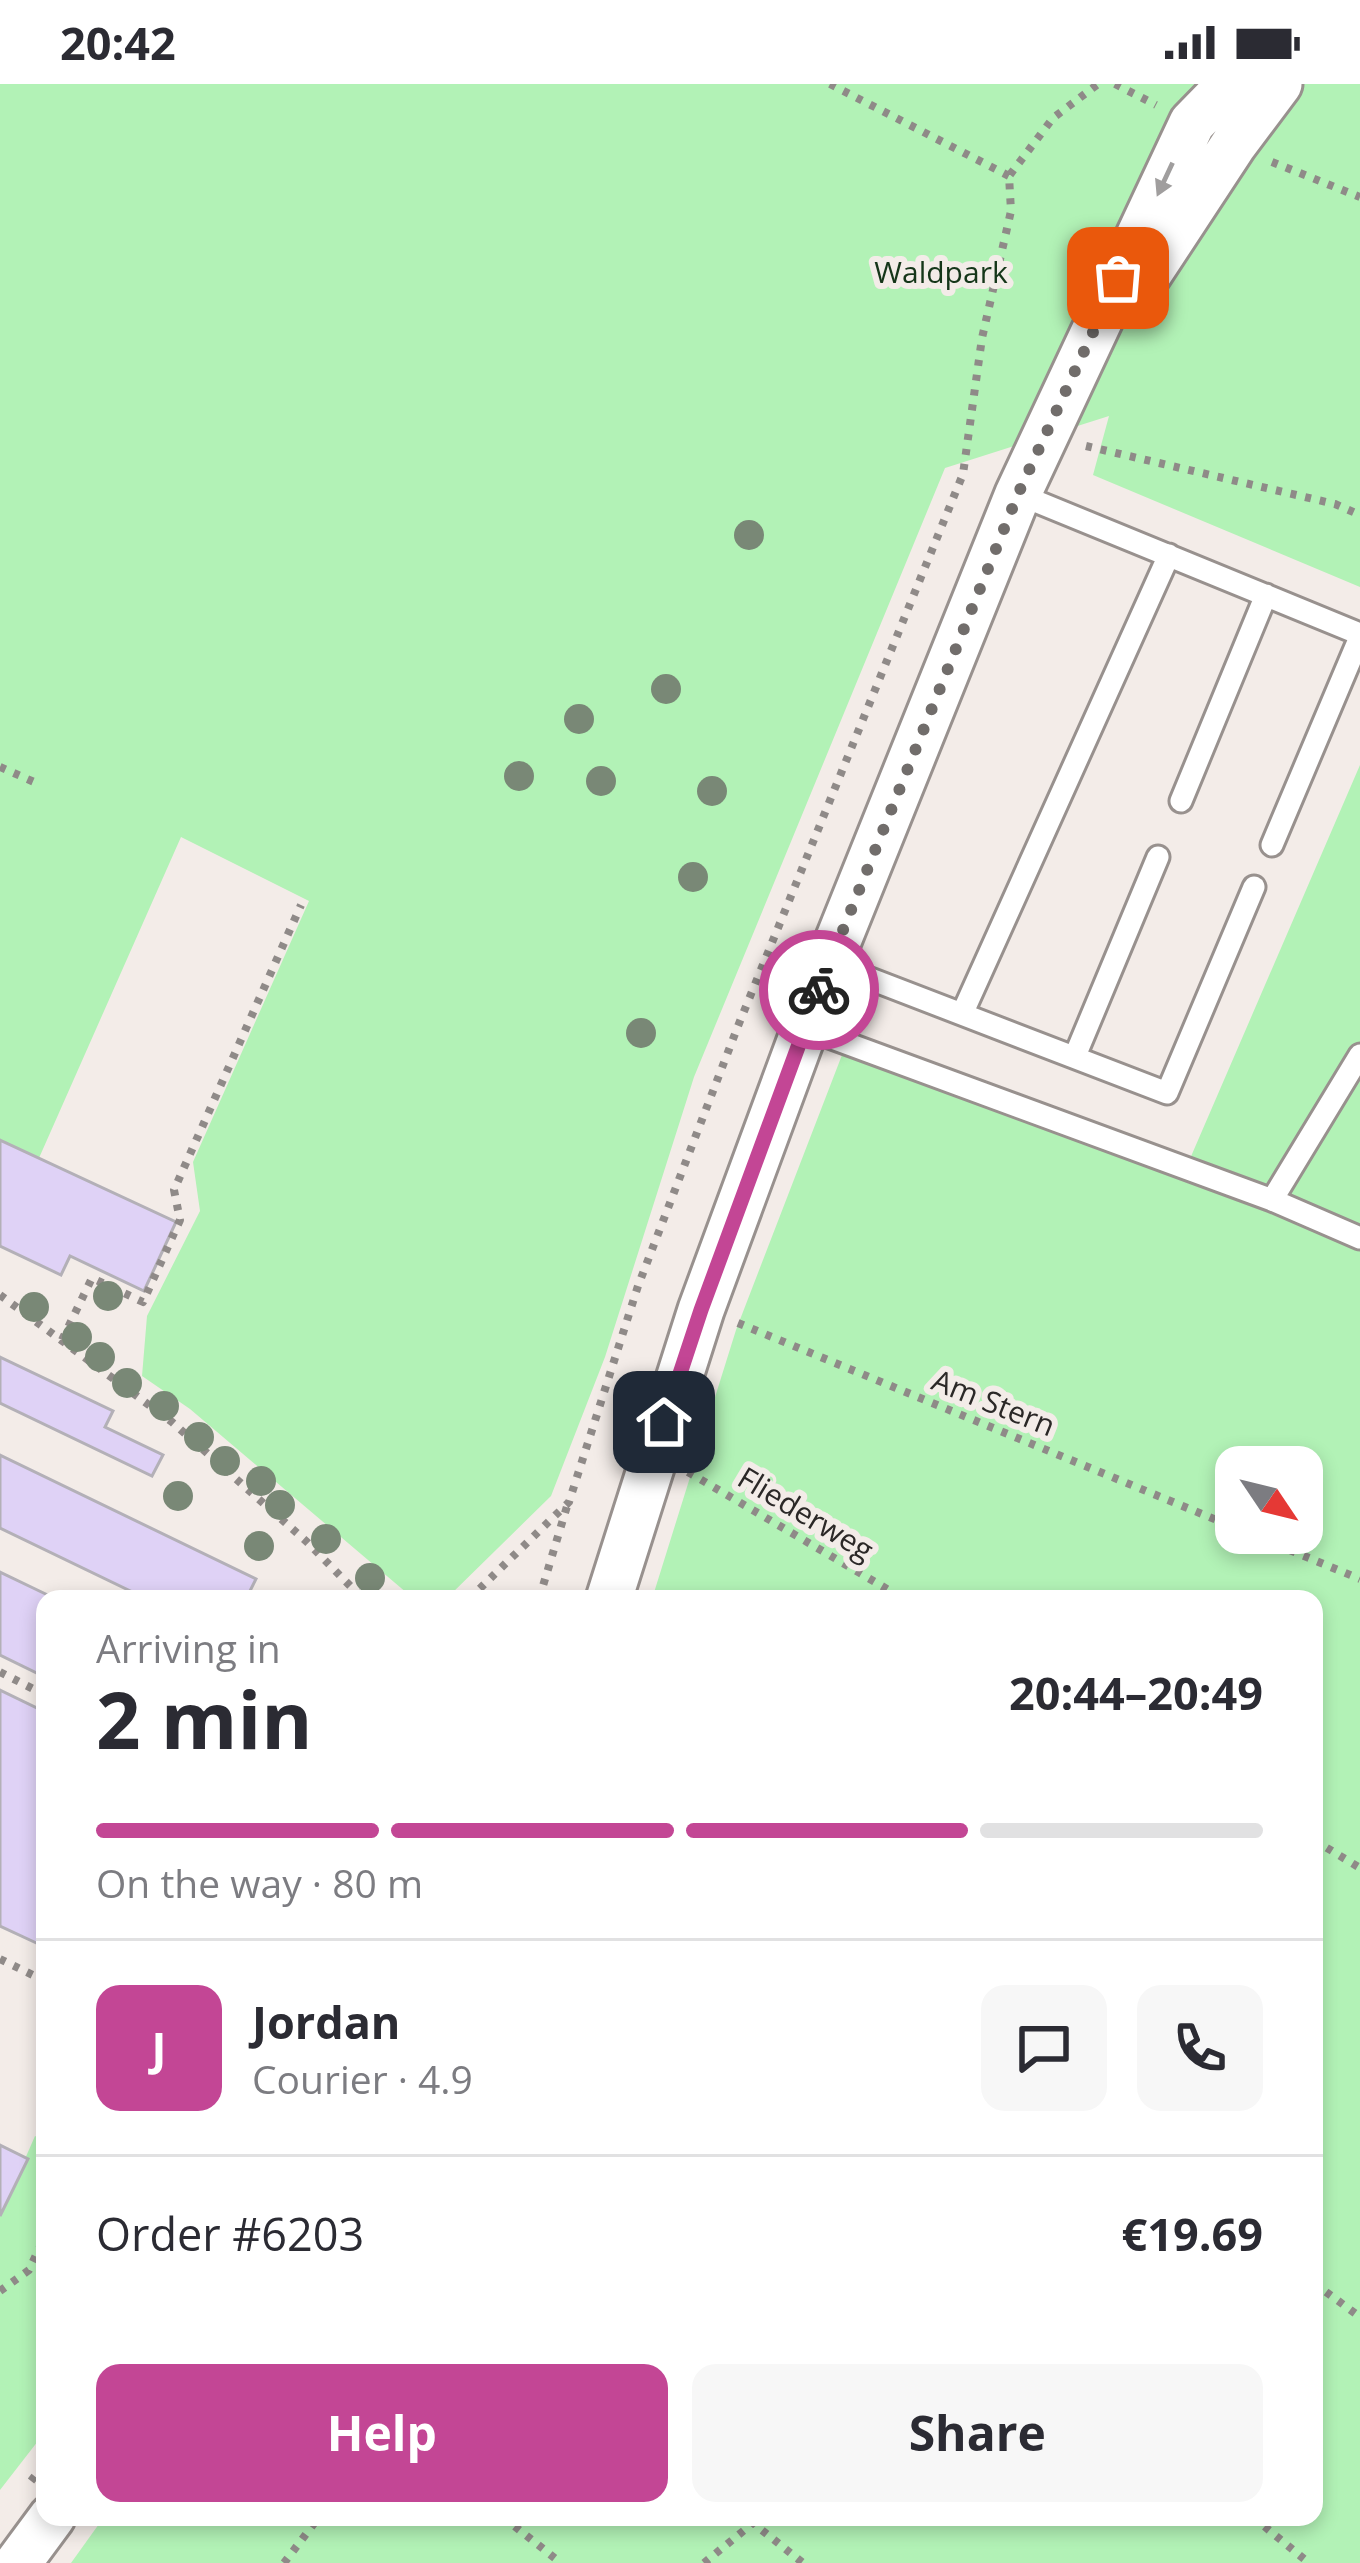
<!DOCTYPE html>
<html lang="en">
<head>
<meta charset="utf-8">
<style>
	:root { --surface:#fff; --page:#f7f7f7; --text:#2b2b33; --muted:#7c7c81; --line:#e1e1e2; --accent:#c34695 }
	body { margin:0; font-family:"Open Sans",sans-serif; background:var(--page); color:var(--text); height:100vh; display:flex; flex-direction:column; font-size:45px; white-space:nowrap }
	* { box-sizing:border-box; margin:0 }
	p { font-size:39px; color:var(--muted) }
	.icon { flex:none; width:66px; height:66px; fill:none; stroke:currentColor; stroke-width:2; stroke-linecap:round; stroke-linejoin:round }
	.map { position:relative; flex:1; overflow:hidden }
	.side { position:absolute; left:36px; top:1506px; width:1287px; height:936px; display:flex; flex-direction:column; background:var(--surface); border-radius:24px; box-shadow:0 6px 18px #0003 }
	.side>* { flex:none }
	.needle { width:78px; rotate:125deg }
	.controls { position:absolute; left:1215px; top:1362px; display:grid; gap:24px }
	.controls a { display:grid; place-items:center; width:108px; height:108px; border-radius:24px; background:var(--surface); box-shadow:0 6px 18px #0003; font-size:60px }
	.pin { position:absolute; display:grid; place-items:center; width:102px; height:102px; color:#fff; margin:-51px; border-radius:24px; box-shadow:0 6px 18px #0006 }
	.courier { position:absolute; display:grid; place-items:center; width:120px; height:120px; margin:-60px; border:9px solid #c34695; border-radius:50%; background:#fff; color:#222; box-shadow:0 3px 15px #0007 }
	.summary em { font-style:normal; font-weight:700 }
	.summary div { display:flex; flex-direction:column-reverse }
	.summary { display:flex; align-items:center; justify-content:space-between; height:204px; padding:0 60px }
	h1 { font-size:78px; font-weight:700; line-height:90px }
	.bar { display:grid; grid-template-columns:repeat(4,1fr); gap:18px 12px; align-content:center; height:144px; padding:0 60px }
	.bar i { height:15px; border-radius:9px; background:var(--line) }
	.bar .selected { background:var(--accent) }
	.bar p { grid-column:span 4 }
	.line { display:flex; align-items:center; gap:30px; padding:0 60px; border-top:3px solid var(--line) }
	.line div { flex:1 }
	.round { display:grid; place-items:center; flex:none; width:126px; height:126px; border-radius:24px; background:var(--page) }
	.cta { display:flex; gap:24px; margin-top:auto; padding:24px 60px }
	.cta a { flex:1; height:138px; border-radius:24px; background:var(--accent); color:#fff; font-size:48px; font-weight:700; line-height:138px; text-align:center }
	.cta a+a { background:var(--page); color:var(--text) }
	.status { display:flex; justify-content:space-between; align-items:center; height:84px; padding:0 60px; background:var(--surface); direction:ltr }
	.status svg { height:33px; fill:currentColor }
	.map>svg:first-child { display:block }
	.green { fill:#b2f2b6; fill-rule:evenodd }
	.building { fill:#dfd2f6; stroke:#b3b0b7; stroke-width:3 }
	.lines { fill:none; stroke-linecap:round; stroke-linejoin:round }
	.lane-casing { stroke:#98918e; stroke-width:27 }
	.street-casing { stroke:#98918e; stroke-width:51 }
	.path { stroke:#8f8a88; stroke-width:8; stroke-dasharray:6 9; stroke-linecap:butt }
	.lane { stroke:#fff; stroke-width:21 }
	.street { stroke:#fff; stroke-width:45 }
	.tree { fill:#798876 }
	.oneway { fill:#a09e9e }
	.done { stroke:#716d6b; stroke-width:12; stroke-dasharray:0 21.6 }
	.route { stroke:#c34695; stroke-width:15 }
	.labels { text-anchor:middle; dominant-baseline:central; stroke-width:12; stroke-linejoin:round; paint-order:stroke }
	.park-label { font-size:30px; fill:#153619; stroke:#f3ece8 }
	.street-label { font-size:30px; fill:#2b2827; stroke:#f3ece8 }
</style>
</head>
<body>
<div class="status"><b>20:42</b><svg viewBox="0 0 49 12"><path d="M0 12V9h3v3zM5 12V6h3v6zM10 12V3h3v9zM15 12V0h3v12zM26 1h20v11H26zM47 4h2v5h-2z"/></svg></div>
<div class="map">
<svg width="1360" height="2479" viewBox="0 0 1360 2479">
	<rect width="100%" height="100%" fill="#f3ece8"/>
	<path class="green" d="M0 0H1360V503L1093 391 1109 332 945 384 694 993 605 1273 551 1412 446 1515H414L190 1325 142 1292 147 1232 200 1127 193 1078 309 817 181 753 39 1074 0 1056Z
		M1360 681V2479H71L104 2433H1314V1515H652L736 1246 847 958 1186 1084ZM1236 1383H1302V1449H1236Z
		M35 2052 45 2057V2348L0 2406V2132Z"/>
	<path class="building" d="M0 1056 176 1138 144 1207 70 1172 61 1191 0 1162Z
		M0 1273 113 1327 105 1343 163 1371 152 1392 0 1319Z
		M0 1371 256 1495 246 1515H147L0 1444Z
		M0 1488 56 1515H45V1593L0 1571Z
		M0 1606 45 1628V1863L0 1842Z
		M0 2061 28 2075 0 2132Z"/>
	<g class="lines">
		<g class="lane-casing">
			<path id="lane" d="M1018 410 1360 550
				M1181 717 1266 511
				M1272 761 1360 553
				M829 879 1167 1009 1254 803
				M963 928 1169 471
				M805 944 1272 1116 1360 1154
				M1075 972 1158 773
				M1272 1116 1360 971"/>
		</g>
		<g class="street-casing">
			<path id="street" d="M1138 206 1234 60 1279 0
				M609 1515 701 1226 829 879 1018 410 1192 39 1230 0
				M18 2479 52 2433"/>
		</g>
		<path class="path" d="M830 0 1009 92
			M1115 0 1156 21
			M1272 78 1360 113
			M1086 362 1335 420 1360 431
			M0 683 41 701
			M0 1211 172 1338 307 1458 363 1515
			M738 1239 1236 1444
			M62 1256 92 1194 143 1218 180 1136 174 1106 301 821
			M688 1388 904 1515
			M1248 1449 1360 1495
			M469 1515 569 1418 638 1202 738 942 963 390 982 254 1011 127 1009 92 1053 34 1098 0
			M539 1515 568 1419
			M0 1588 45 1611
			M1314 1756 1360 1784
			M0 1875 45 1897
			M1314 2199 1360 2233
			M0 2207 29 2186 45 2152
			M31 2397 45 2379
			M503 2433 561 2479
			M1253 2433 1309 2479
			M284 2479 319 2433
			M704 2479 753 2439 803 2479"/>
		<use href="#lane" class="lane"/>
		<use href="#street" class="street"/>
	</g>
	<g class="tree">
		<circle cx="749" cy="451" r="15"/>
		<circle cx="666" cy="605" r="15"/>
		<circle cx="579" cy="635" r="15"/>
		<circle cx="519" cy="692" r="15"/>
		<circle cx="601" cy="697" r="15"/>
		<circle cx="712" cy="707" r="15"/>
		<circle cx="693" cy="793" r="15"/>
		<circle cx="641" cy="949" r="15"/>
		<circle cx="108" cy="1212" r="15"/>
		<circle cx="34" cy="1223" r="15"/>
		<circle cx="77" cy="1253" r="15"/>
		<circle cx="100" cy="1273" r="15"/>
		<circle cx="127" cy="1299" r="15"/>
		<circle cx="164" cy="1322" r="15"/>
		<circle cx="199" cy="1353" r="15"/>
		<circle cx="225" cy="1377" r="15"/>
		<circle cx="261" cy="1397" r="15"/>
		<circle cx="178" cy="1412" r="15"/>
		<circle cx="280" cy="1421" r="15"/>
		<circle cx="326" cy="1455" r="15"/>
		<circle cx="259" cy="1462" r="15"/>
		<circle cx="370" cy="1494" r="15"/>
	</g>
	<defs><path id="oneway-solid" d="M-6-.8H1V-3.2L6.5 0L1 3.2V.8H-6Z" transform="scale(3)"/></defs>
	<use class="oneway" href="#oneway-solid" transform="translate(1165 95) rotate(115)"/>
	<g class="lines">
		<path class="done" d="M819 906 1018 410 1118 194"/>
		<path class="route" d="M664 1338 701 1226 819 906"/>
	</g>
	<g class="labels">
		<g class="park-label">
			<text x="941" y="187">Waldpark</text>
		</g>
		<g class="street-label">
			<text transform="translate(994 1318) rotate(22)">Am Stern</text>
			<text transform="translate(806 1429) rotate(31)">Fliederweg</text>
		</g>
	</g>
</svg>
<div class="controls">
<a><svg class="needle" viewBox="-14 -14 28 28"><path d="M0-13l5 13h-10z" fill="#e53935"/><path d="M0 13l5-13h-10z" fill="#7c7c81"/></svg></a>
</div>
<div class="pin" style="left:1118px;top:194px;background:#ea580c"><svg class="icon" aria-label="bag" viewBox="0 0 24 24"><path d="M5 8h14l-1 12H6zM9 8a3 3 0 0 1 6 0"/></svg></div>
<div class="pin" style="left:664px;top:1338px;background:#1f2937"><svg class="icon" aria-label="home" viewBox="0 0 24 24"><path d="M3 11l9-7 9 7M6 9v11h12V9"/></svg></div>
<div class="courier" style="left:819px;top:906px"><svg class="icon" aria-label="bike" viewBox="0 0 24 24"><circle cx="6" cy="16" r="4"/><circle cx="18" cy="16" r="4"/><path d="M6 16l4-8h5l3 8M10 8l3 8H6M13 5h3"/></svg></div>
<section class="side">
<div class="summary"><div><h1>2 min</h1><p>Arriving in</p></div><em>20:44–20:49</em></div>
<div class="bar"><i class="selected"></i><i class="selected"></i><i class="selected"></i><i></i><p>On the way · 80 m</p></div>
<div class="line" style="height:216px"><b class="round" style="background:var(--accent);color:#fff">J</b><div><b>Jordan</b><p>Courier · 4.9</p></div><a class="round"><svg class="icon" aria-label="chat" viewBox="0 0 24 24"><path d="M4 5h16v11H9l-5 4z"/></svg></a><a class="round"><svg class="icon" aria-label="phone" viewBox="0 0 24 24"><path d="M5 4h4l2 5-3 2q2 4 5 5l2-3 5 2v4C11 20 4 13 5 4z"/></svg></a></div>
<div class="line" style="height:156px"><div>Order #6203</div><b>€19.69</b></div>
<div class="cta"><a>Help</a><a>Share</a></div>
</section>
</div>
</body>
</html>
